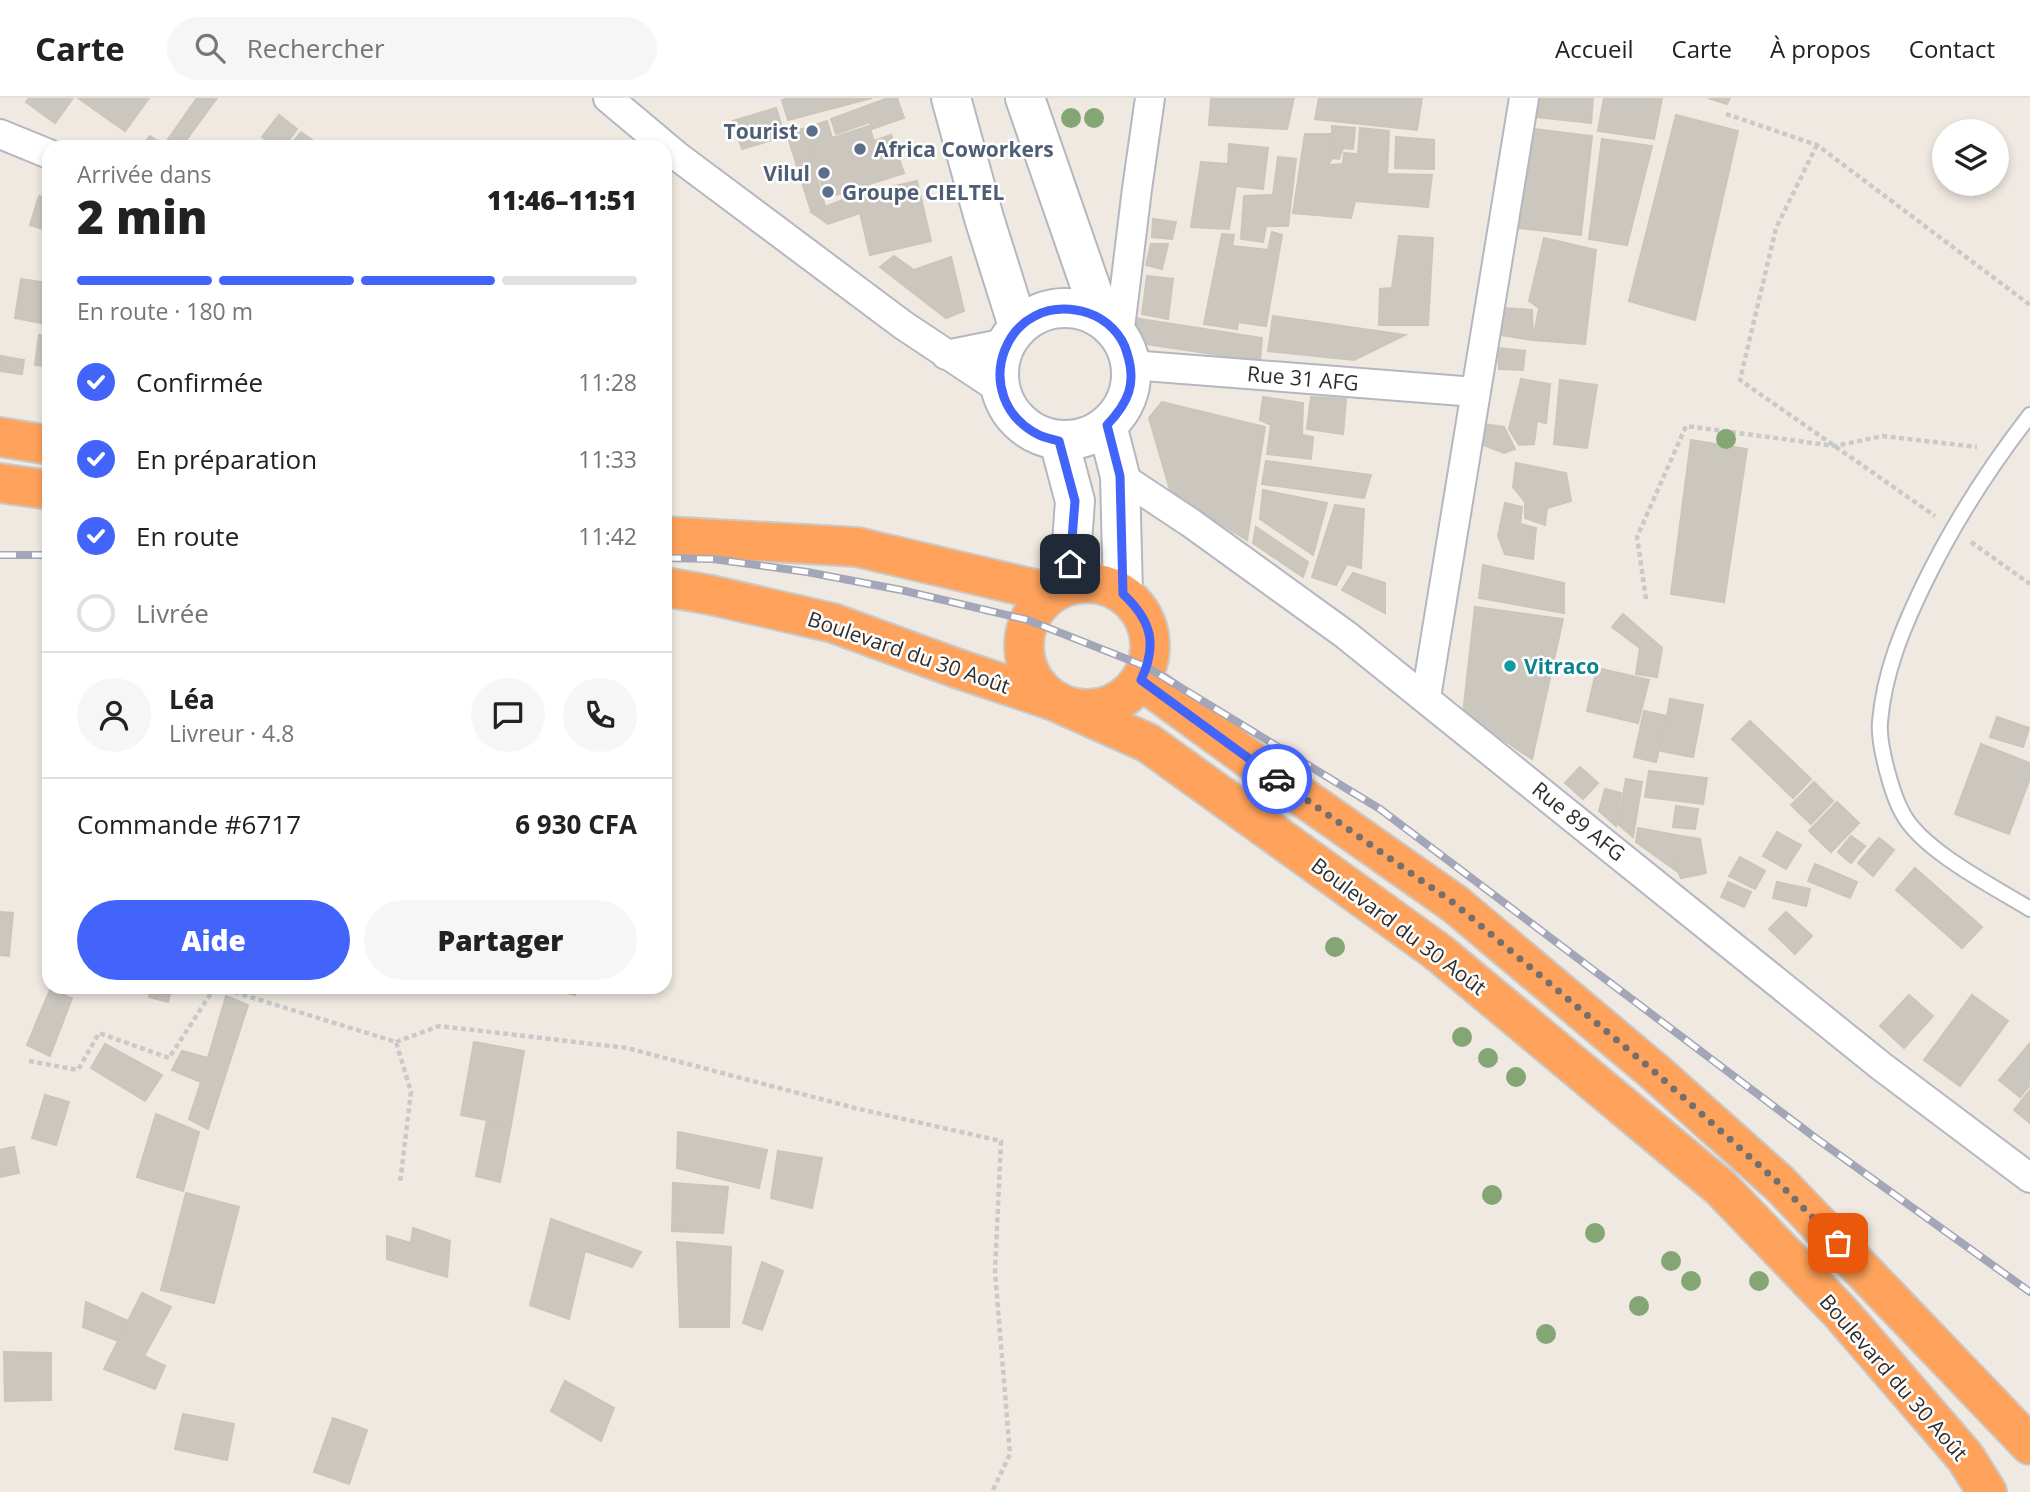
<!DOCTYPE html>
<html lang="fr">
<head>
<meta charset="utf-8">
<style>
	:root { --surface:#fff; --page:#f6f6f6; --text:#222; --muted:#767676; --line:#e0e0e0; --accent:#4264fb }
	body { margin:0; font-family:"Open Sans",sans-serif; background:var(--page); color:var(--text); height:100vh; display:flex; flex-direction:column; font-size:26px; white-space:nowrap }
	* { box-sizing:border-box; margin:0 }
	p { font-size:23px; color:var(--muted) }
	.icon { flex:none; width:38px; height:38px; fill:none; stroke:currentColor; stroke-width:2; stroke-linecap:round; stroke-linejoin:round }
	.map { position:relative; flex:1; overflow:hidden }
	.drawer { position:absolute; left:42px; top:42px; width:630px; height:854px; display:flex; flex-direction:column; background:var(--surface); border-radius:21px; box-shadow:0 4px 10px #0003 }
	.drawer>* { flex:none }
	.controls { position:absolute; left:1932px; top:21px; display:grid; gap:14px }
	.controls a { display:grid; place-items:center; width:77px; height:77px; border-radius:50%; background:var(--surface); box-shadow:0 4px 10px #0003; font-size:35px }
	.pin { position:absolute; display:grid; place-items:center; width:60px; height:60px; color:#fff; margin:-30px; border-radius:14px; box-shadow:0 4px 10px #0006 }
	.courier { position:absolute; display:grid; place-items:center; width:70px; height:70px; margin:-35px; border:5px solid #4264fb; border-radius:50%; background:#fff; color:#222; box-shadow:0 2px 9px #0007 }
	.head em { font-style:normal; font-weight:800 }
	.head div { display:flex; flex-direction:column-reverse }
	.head { display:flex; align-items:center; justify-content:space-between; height:119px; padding:0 35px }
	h1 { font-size:46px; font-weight:800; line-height:52px }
	.bar { display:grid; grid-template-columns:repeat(4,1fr); gap:10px 7px; align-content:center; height:84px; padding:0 35px }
	.bar i { height:9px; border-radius:5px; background:var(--line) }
	.bar .active { background:var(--accent) }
	.bar p { grid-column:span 4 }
	.line { display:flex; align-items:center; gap:18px; padding:0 35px; border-top:2px solid var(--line) }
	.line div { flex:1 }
	.round { display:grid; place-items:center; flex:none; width:74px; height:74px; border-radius:37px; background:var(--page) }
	ol { padding:0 35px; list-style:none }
	li { display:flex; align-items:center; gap:21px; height:77px }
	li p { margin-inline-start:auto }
	li .icon { padding:7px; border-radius:50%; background:var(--accent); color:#fff; stroke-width:4 }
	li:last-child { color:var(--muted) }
	li i { width:38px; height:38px; border:4px solid var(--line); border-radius:50% }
	.primary-button { display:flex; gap:14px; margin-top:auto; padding:14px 35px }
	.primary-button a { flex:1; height:80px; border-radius:42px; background:var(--accent); color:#fff; font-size:28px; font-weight:800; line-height:80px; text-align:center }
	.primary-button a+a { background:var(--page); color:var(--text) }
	header { display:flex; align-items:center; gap:42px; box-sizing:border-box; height:98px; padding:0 35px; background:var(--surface); border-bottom:2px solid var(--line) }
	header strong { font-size:33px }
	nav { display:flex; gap:38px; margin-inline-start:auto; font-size:24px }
	.search { width:490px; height:63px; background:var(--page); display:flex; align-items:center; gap:18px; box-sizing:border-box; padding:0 24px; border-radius:38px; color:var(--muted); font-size:26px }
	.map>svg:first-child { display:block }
	.building { fill:#cbc7bf; stroke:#cbc5ba; stroke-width:2 }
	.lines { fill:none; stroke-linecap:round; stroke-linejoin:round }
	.lane-casing { stroke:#b4b7c1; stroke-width:18 }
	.street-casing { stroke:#b4b7c1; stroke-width:32 }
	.secondary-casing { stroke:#b4b7c1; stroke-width:42 }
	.highway-casing { stroke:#c9c9c9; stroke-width:42 }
	.path { stroke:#c9c9c9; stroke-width:4.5; stroke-dasharray:5 3.5; stroke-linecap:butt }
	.lane { stroke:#fff; stroke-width:14 }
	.street { stroke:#fff; stroke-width:28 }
	.secondary { stroke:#fff; stroke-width:38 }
	.highway { stroke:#ffa35c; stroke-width:38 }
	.rail-casing { stroke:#a3a6b8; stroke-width:8 }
	.rail { stroke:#fff; stroke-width:5; stroke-dasharray:16; stroke-linecap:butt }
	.tree { fill:#84a574 }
	.done { stroke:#726f6d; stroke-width:7; stroke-dasharray:0 12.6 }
	.route { stroke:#4264fb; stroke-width:9 }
	.service-dot { fill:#5c6f8a; stroke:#fff; stroke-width:2.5 }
	.culture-dot { fill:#0f9aa8; stroke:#fff; stroke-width:2.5 }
	.labels { text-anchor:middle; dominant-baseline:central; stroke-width:5; stroke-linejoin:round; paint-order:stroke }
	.service-label { font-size:21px; font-weight:bold; fill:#4e5e75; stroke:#fff; text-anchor:end }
	.street-label { font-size:21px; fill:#2e2e2e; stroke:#fff }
	.culture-label { font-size:21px; font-weight:bold; fill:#0d838f; stroke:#fff; text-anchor:start }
</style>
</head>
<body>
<header>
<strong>Carte</strong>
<div class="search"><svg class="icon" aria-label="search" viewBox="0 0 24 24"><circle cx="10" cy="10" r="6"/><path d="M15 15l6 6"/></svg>Rechercher</div>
<nav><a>Accueil</a><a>Carte</a><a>À propos</a><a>Contact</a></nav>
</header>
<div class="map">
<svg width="2030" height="1394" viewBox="0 0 2030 1394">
	<rect width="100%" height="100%" fill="#efe9e1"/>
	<path class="building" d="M29 0H73L55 25 26 4Z
		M78 0H149L125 33Z
		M197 0H217L181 49H146L143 47 150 38 164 47Z
		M791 0H872L788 22 782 2Z
		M888 0H897L904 20 872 31 870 24 836 36 831 21Z
		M1211 0H1294L1287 31 1209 27Z
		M1319 0H1422L1417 32 1315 21Z
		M1539 0H1593L1591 25 1537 19Z
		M1604 0H1662L1654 41 1598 33Z
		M1708 0H1730L1727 6Z
		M776 10 785 38 742 51 733 23Z
		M279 17 297 31 284 49H275L262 39Z
		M1676 17 1738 33 1695 222 1629 203Z
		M827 23 832 40 869 28 874 43 891 37 904 75 826 100 803 31Z
		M1332 28 1355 30 1353 51 1343 50 1339 61 1332 60Z
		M1360 30 1389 33 1387 76 1432 77 1428 109 1355 103 1351 120 1293 115 1305 36H1331L1332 60 1328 67 1343 66 1344 55 1358 56Z
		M802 31 825 108 811 113 787 36Z
		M1534 31 1592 38 1581 137 1519 130Z
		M301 34 312 42 306 49H289Z
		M1396 39 1434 42V71L1395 70Z
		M1602 41 1652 48 1627 147 1589 141Z
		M1229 46 1268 50 1263 91 1236 88 1229 131 1191 129 1201 64 1228 66Z
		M1278 59 1296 61 1288 128H1266L1263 144 1241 141 1244 98 1273 97Z
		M917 83 931 143 870 157 860 115 828 126 811 114 856 97Z
		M39 98 49 101V133L30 127Z
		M1153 121 1176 124 1172 141 1152 139Z
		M1272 134 1282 137 1266 228 1238 224 1237 231 1204 226 1222 136 1234 137 1232 148 1268 152Z
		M1399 138 1433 140 1428 227H1379L1380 191 1392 190Z
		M1544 140 1596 152 1585 246 1533 242 1539 210 1529 203Z
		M1151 146H1168L1162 171 1146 167Z
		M894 158 914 172 951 159 964 213 946 220 880 169Z
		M1147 178 1173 181 1168 221 1142 216Z
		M21 181 48 185 41 225 15 220Z
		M1503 210 1532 212 1533 242 1500 237Z
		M1273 218 1405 237 1354 262 1268 253Z
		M1134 220 1262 240 1260 263 1132 244Z
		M39 237 49 238V268L35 267Z
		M1498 250 1525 253 1523 272 1499 271Z
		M1 258 24 262 22 276 0 273Z
		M1521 281 1550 286 1546 325 1537 323 1534 346 1519 347 1509 331Z
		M1560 282 1597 287 1587 350 1554 346Z
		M1263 299 1303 305 1302 337 1313 339 1311 361 1267 356 1271 327 1260 322Z
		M1311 299 1346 301 1343 336 1307 331Z
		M1162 304 1265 329 1247 442 1171 395 1149 320Z
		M1484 326 1504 329 1515 351 1504 355 1481 346Z
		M1691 342 1747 351 1724 504 1671 496Z
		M1266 363 1371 377 1364 400 1262 386Z
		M1516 365 1566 375 1571 403 1547 410 1545 427 1525 420V404L1513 389Z
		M1263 392 1327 405 1313 457 1260 421Z
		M1505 405 1522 409 1520 426 1536 430 1533 461 1505 456 1498 438Z
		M1335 407 1364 411 1361 470 1347 466 1336 487 1312 479Z
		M1256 429 1308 464 1303 479 1253 445Z
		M1483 467 1564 485V515L1479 500Z
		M1353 475 1385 485V515L1342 492Z
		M1475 509 1563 521 1532 661 1463 615Z
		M1623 516 1662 550 1657 579 1636 576 1640 550 1612 529Z
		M1597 570 1649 582 1638 625 1587 613Z
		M1670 601 1703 607 1693 659 1661 653Z
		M1644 613 1667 618 1656 664 1634 659Z
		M1997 619 2029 630 2023 649 1990 639Z
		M1750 623 1811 681 1793 700 1732 641Z
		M1981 646 2030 665V680L2009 736 1955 716Z
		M1580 669 1598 685 1583 701 1565 685Z
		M1649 673 1707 680 1703 706 1645 699Z
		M1626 681 1642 684 1633 739 1618 726Z
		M1814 684 1833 703 1811 726 1791 707Z
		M1605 691 1621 695 1616 728 1599 713Z
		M1837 704 1859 725 1831 754 1809 733Z
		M1676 708 1698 711 1695 731 1673 729Z
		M1638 730 1681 738 1678 774 1636 744Z
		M1777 734 1801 747 1786 771 1763 758Z
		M1681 738 1700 741 1706 775 1681 780 1678 774Z
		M1851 738 1865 748 1851 765 1838 754Z
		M1879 740 1894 752 1873 778 1858 765Z
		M1740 759 1765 773 1755 791 1729 778Z
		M1815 766 1857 784 1850 800 1808 783Z
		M1915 770 1982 829 1962 850 1896 792Z
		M1728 784 1751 794 1744 809 1721 799Z
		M1777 784 1810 791 1806 808 1773 800Z
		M0 814 13 815 9 858 0 857Z
		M1786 814 1812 838 1795 856 1769 831Z
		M150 889H172L168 904 149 899Z
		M544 889H577L575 897Z
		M50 892 72 900 50 958 27 947Z
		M1909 897 1933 918 1904 950 1880 928Z
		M1972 897 2008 923 1960 988 1924 962Z
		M226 898 248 907 208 1031 189 1021 201 984 172 972 182 953 208 960Z
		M474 944 524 953 511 1027 461 1017Z
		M2030 945V987L2020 999 1999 982Z
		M105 946 162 977 145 1003 91 970Z
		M2030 992V1025L2014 1012Z
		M45 997 69 1004 56 1047 32 1040Z
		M156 1016 199 1034 183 1093 137 1079Z
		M487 1022 511 1027 500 1084 476 1078Z
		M678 1034 767 1052 759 1090 677 1070Z
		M14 1049 19 1075 0 1079V1052Z
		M778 1053 822 1060 812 1110 771 1100Z
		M673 1085 728 1089 723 1135 672 1133Z
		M186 1095 239 1109 214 1205 161 1192Z
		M551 1121 641 1154 632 1169 585 1153 569 1221 530 1207Z
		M413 1130 450 1143 447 1179 387 1161V1138L411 1145Z
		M677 1144 731 1149 729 1229H680Z
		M762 1164 783 1173 762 1232 743 1225Z
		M142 1195 171 1209 144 1258 165 1268 155 1291 104 1271Z
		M86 1204 128 1223 118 1243 83 1229Z
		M4 1254 51 1255V1302L5 1303Z
		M565 1283 614 1310 601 1343 551 1313Z
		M183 1316 234 1326 227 1362 175 1351Z
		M333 1320 367 1332 349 1386 314 1374Z"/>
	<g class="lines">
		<g class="lane-casing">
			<path id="lane" d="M2030 317C1988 371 1953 426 1923 488 1902 532 1884 575 1880 624 1878 646 1892 697 1903 716 1923 753 1994 789 2030 811"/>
		</g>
		<g class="street-casing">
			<path id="street" d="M608 0 677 58 903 227 1001 292
				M0 36 49 56
				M1119 238 1137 91 1150 0
				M946 257 1006 245
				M1131 267 1475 294
				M1120 378 1191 425 1346 537 1881 968 2030 1080
				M1426 599 1524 0"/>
		</g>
		<g class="secondary-casing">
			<path id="secondary" d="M951 0 984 120 1018 228
				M1025 0 1101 219
				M999 276a66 66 0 1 1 132 0a66 66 0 1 1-132 0Z
				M1107 327 1120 378 1123 496
				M1059 343 1075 403 1069 487"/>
		</g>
		<g class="highway-casing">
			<path id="highway" d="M0 339 49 347
				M0 385 49 392
				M665 438 857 449 1052 495
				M1024 548a63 63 0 1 1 126 0a63 63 0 1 1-126 0Z
				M665 489 711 497 833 525 956 570 1054 603 1148 645 1438 854 1721 1090 1841 1215 1965 1359 1987 1394
				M1141 582 1277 681 1455 806 1656 975 1780 1086 2030 1347"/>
		</g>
		<path class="path" d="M1726 16 1817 47 2030 207
			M1817 47 1776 130 1740 282 1935 418
			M1971 444 2030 486
			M1646 501 1637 439 1686 328 1835 348 1883 338 1977 349
			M218 889 396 944 411 994 400 1085
			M396 944 439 928 627 950 855 1010 1001 1043 995 1174 1010 1356 992 1394
			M29 963 78 972 99 935 169 960 215 889"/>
		<use href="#lane" class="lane"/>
		<use href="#street" class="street"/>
		<use href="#secondary" class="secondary"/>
		<use href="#highway" class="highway"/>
		<g class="rail-casing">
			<path id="rail" d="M0 457H49
				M665 460 713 461 807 474 901 492 1028 522 1147 569 1380 711 1817 1041 2030 1194"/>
		</g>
		<use href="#rail" class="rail"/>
	</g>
	<g class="tree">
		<circle cx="1071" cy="20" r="10"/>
		<circle cx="1094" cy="20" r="10"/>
		<circle cx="1726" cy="341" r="10"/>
		<circle cx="1335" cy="849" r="10"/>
		<circle cx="1462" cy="939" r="10"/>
		<circle cx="1488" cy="960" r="10"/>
		<circle cx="1516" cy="979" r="10"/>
		<circle cx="1492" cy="1097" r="10"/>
		<circle cx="1595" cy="1135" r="10"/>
		<circle cx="1671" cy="1163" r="10"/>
		<circle cx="1691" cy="1183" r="10"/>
		<circle cx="1759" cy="1183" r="10"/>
		<circle cx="1639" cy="1208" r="10"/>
		<circle cx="1546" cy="1236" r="10"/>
	</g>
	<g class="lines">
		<path class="done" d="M1277 681 1455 806 1656 975 1780 1086 1838 1145"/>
		<path class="route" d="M1070 466 1075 403 1059 343C1053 341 1045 340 1039 337 965 300 1005 189 1088 215 1106 221 1122 236 1127 255 1137 286 1128 305 1107 327L1120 378 1123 496C1151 522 1158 546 1141 582L1277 681"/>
	</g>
	<g class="service-dot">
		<circle cx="812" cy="33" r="7"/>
		<circle cx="860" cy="51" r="7"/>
		<circle cx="824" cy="75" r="7"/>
		<circle cx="828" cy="94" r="7"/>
	</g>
	<circle class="culture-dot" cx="1510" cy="568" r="7"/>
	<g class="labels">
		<g class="service-label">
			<text x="798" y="33">Tourist</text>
			<text x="874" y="51" text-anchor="start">Africa Coworkers</text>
			<text x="810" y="75">Vilul</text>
			<text x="842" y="94" text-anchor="start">Groupe CIELTEL</text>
		</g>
		<g class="street-label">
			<text transform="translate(1303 280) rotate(5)">Rue 31 AFG</text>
			<text transform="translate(909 554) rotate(19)">Boulevard du 30 Août</text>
			<text transform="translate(1579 723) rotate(39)">Rue 89 AFG</text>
			<text transform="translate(1399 828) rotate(37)">Boulevard du 30 Août</text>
			<text transform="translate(1894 1279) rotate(49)">Boulevard du 30 Août</text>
		</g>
		<g class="culture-label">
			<text x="1524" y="568">Vitraco</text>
		</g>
	</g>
</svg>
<div class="controls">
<a><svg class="icon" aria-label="layers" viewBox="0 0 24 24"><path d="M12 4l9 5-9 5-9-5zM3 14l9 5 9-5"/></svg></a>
</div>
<div class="pin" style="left:1838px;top:1145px;background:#ea580c"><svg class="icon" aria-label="bag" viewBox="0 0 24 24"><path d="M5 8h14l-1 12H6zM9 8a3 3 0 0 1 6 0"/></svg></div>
<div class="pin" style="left:1070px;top:466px;background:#1f2937"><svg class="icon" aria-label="home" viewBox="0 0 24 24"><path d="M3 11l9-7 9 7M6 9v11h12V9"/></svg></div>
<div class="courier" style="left:1277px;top:681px"><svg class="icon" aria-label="car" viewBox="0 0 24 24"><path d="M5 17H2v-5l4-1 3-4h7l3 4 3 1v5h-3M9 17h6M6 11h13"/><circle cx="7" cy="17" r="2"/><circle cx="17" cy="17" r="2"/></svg></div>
<section class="drawer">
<div class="head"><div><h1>2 min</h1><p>Arrivée dans</p></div><em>11:46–11:51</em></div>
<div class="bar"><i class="active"></i><i class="active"></i><i class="active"></i><i></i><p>En route · 180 m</p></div>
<ol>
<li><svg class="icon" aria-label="check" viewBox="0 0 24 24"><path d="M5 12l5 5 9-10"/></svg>Confirmée<p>11:28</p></li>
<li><svg class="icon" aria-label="check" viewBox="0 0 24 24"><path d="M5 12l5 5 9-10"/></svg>En préparation<p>11:33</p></li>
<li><svg class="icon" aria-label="check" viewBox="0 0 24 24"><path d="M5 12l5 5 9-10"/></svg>En route<p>11:42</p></li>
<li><i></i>Livrée</li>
</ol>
<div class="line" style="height:126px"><a class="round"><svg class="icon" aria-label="person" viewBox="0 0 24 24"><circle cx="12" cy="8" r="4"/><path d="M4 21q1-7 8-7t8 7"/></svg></a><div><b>Léa</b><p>Livreur · 4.8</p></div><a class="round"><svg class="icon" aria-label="chat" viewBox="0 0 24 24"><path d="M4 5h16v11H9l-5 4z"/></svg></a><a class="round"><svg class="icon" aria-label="phone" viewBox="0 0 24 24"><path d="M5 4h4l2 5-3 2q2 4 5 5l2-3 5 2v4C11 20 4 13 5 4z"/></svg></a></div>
<div class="line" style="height:91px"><div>Commande #6717</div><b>6 930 CFA</b></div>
<div class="primary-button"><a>Aide</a><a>Partager</a></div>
</section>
</div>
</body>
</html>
